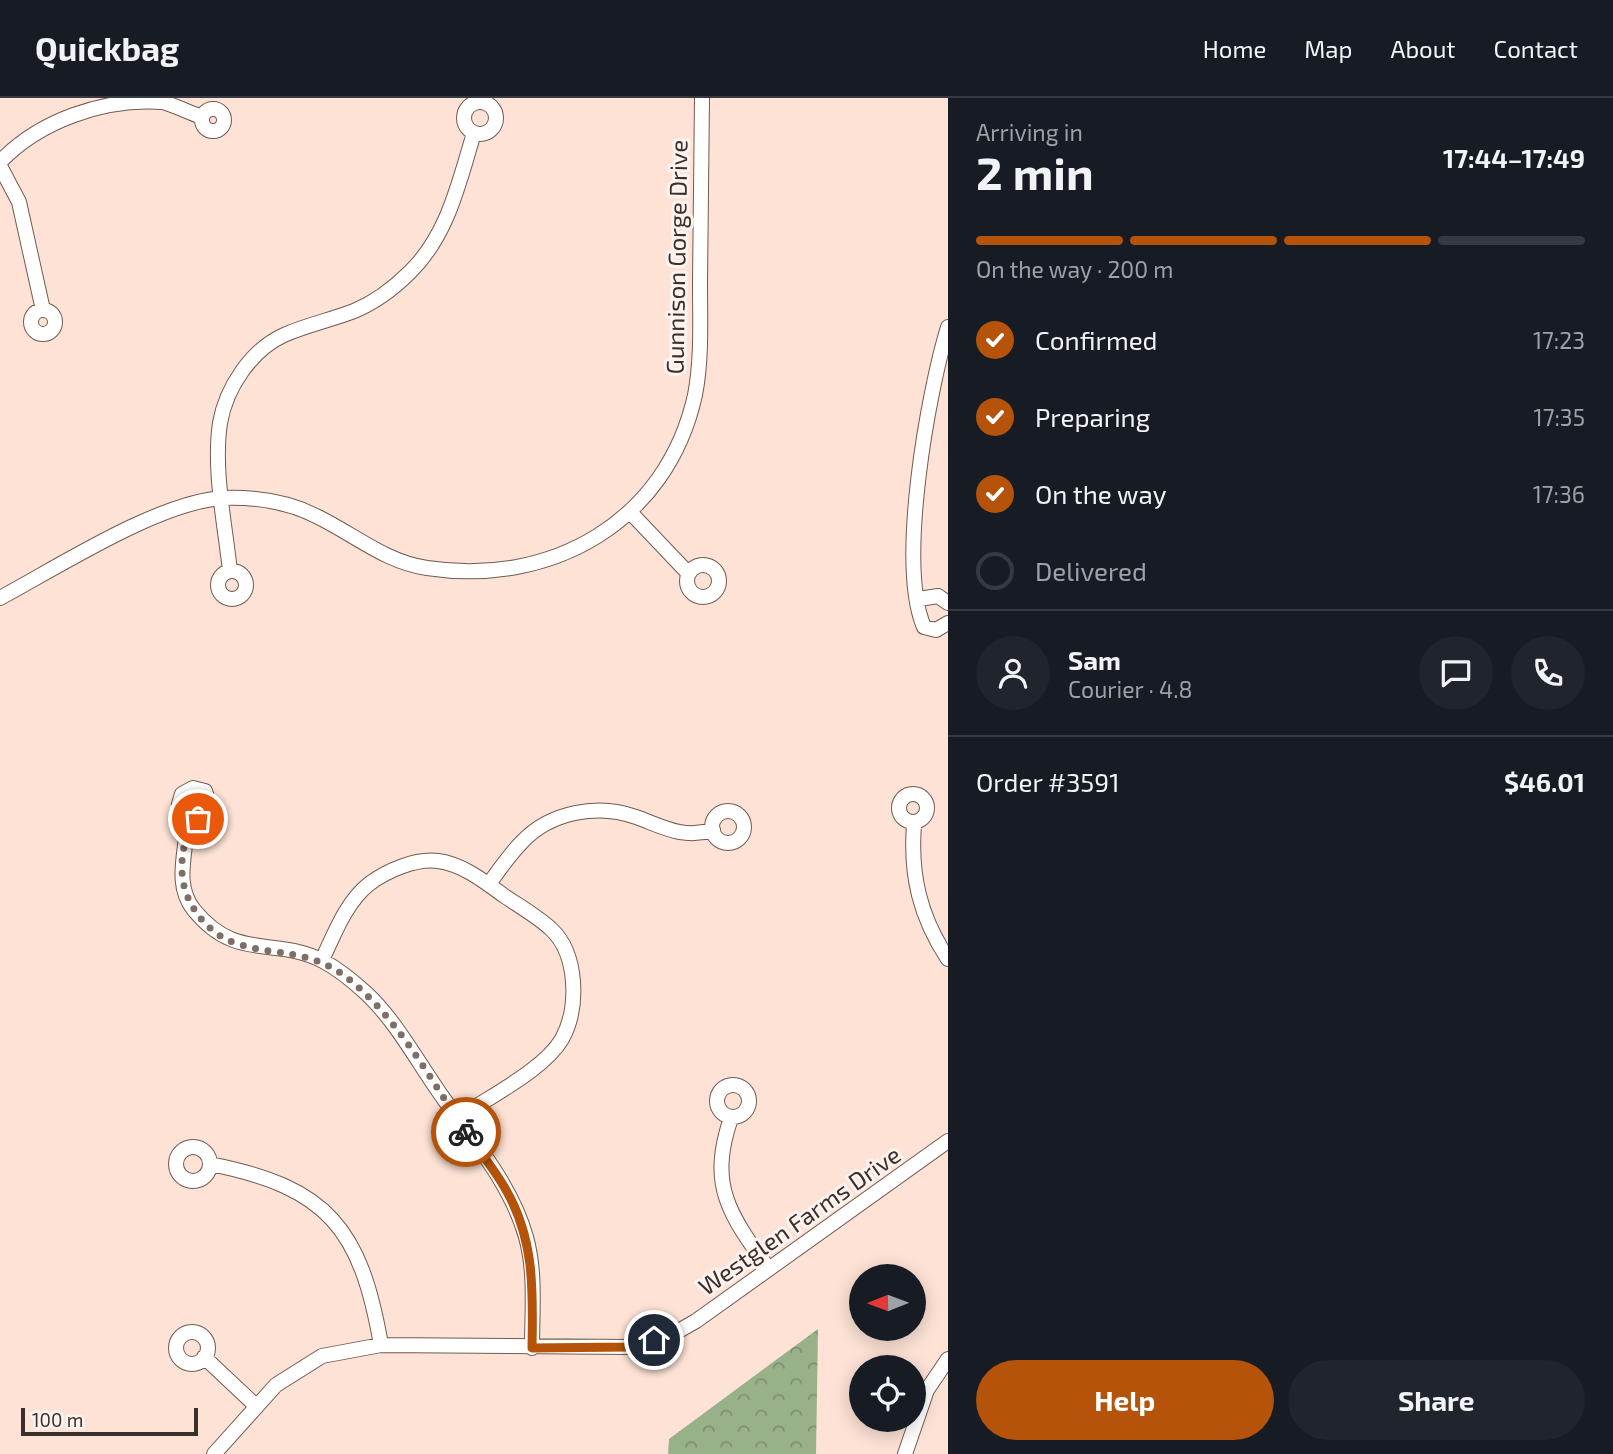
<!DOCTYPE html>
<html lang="en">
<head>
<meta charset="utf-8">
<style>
	:root { --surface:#171b24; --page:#20242c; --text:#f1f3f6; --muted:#9ea1a6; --line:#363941; --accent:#b45309 }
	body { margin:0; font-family:"Exo 2",sans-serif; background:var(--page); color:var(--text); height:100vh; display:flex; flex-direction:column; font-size:26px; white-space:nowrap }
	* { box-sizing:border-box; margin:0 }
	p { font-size:23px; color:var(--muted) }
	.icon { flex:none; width:38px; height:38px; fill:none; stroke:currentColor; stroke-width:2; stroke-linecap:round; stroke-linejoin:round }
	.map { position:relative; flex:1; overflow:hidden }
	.sheet { display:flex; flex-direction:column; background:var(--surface); width:665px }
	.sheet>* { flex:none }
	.needle { width:46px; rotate:269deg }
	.controls { position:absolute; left:849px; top:1166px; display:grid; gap:14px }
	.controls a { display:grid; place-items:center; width:77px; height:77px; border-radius:50%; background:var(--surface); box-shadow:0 4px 18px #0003; font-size:35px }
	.scale { position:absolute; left:21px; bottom:18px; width:177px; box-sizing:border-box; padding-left:7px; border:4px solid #3a302b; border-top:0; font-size:19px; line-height:24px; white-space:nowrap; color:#3a302b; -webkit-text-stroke:5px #fef3ee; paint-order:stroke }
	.pin { position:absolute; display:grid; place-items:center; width:60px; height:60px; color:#fff; margin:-30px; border:4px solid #fff; border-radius:50%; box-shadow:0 2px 7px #0007 }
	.courier { position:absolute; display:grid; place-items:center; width:70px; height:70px; margin:-35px; border:5px solid #b45309; border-radius:50%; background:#fff; color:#222; box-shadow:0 2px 9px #0007 }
	.summary em { font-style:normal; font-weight:700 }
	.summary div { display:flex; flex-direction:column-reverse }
	.summary { display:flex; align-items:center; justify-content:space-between; height:119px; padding:0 28px }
	h1 { font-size:46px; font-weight:700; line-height:52px }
	.bar { display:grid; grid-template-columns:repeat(4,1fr); gap:10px 7px; align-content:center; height:84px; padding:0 28px }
	.bar i { height:9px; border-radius:5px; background:var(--line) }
	.bar .selected { background:var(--accent) }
	.bar p { grid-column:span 4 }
	.line { display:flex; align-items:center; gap:18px; padding:0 28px; border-top:2px solid var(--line) }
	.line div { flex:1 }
	.round { display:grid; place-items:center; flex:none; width:74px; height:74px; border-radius:37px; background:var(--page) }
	ol { padding:0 28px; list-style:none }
	li { display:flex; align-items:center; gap:21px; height:77px }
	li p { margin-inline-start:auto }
	li .icon { padding:7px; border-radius:50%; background:var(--accent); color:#fff; stroke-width:4 }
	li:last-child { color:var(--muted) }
	li i { width:38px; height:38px; border:4px solid var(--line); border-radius:50% }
	.cta { display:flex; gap:14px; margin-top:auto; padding:14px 28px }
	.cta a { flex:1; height:80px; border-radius:42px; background:var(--accent); color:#fff; font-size:28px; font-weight:700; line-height:80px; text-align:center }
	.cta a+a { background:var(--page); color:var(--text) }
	header { display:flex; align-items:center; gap:42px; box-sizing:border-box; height:98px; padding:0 35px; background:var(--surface); border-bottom:2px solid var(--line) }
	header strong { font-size:33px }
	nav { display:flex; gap:38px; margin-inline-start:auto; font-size:24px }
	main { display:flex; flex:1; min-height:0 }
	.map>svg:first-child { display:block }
	.forest { fill:url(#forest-crowns) }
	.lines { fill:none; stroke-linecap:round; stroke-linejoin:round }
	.minor-casing { stroke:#715a4f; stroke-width:16 }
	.minor { stroke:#fff; stroke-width:14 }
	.done { stroke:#7e6e66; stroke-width:7; stroke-dasharray:0 12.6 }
	.route { stroke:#b45309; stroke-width:9 }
	.labels { text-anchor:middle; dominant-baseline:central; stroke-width:6; stroke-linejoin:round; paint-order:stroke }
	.street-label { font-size:24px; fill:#3a302b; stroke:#fef3ee }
</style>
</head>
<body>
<header>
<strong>Quickbag</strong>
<nav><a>Home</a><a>Map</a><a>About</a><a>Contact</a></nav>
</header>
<main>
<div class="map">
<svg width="948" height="1356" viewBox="0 0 948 1356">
	<defs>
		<pattern id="forest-crowns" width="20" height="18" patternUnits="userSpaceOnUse" patternTransform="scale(1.75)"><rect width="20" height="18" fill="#99b189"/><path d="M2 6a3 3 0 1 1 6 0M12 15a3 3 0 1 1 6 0" fill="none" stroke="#7e9070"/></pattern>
	</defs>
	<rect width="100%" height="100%" fill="#fde2d5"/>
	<path class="forest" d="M818 1231 816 1356H668L669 1341Z"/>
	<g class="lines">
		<g class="minor-casing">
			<path id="minor" d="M464 20a16 16 0 1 1 32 0a16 16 0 1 1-32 0Z
				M202 22a11 11 0 1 1 22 0a11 11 0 1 1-22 0Z
				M0 64C39 23 103 0 162 4 175 7 189 15 202 19
				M0 68 19 104 43 212
				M31 224a12 12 0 1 1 24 0a12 12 0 1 1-24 0Z
				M948 229C928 295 897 466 924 529L936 532 948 525
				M630 414 688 475
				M687 483a16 16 0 1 1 32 0a16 16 0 1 1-32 0Z
				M230 473C225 426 213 372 220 325 226 290 251 252 284 237 306 227 331 222 354 213 376 204 394 190 410 174 448 137 459 84 474 35
				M218 487a14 14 0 1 1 28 0a14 14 0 1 1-28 0Z
				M0 500C58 469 160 403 224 400 256 399 287 403 316 418 354 436 385 464 427 470 551 489 667 424 695 297 702 261 700 222 700 185 701 123 701 62 702 0
				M919 501 938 498 948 505
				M193 690 205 693 210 708 206 717 187 724 179 706 182 696Z
				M899 710a14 14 0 1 1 28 0a14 14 0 1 1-28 0Z
				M712 729a16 16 0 1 1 32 0a16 16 0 1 1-32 0Z
				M187 724C187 753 173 786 194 812 236 864 275 838 323 863 338 871 354 884 366 895 395 922 416 961 439 994 470 1039 511 1085 526 1139 536 1175 532 1213 532 1250
				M914 727C910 777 920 819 948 861
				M489 786C499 772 509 757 522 744 550 714 598 705 636 719 664 729 682 741 713 732
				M322 862C334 837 346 804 369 786 386 773 416 760 438 763 462 766 484 783 503 797 519 808 537 818 551 831 578 856 579 910 562 941 543 973 488 999 457 1021
				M717 1003a16 16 0 1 1 32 0a16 16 0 1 1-32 0Z
				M731 1020C708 1087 729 1116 768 1170
				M176 1066a17 17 0 1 1 34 0a17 17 0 1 1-34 0Z
				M210 1066C328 1089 361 1131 381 1247
				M176 1250a16 16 0 1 1 32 0a16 16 0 1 1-32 0Z
				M204 1259 255 1307
				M214 1356 276 1287 322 1258 381 1247 629 1249 675 1235 696 1223 948 1043
				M905 1356 927 1292 948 1261"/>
		</g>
		<use href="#minor" class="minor"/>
	</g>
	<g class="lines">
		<path class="done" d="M198 721 187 724C187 740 181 755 182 772 182 803 206 835 235 845 276 859 308 850 346 879 397 918 430 981 466 1034"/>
		<path class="route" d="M466 1034C479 1053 495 1072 506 1092 535 1142 533 1195 532 1250L629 1249 654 1242"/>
	</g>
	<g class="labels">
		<g class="street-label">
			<text transform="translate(676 159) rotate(-89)">Gunnison Gorge Drive</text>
			<text transform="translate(799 1122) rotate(-35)">Westglen Farms Drive</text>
		</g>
	</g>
</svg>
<div class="controls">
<a><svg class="needle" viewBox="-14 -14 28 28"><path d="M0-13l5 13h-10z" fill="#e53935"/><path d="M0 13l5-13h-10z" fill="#9ea1a6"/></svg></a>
<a><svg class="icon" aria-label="locate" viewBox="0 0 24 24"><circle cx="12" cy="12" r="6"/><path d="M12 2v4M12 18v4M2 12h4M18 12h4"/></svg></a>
</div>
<div class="scale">100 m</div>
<div class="pin" style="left:198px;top:721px;background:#ea580c"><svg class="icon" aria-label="bag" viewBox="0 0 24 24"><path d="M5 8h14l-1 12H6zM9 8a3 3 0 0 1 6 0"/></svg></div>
<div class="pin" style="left:654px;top:1242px;background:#1f2937"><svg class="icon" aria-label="home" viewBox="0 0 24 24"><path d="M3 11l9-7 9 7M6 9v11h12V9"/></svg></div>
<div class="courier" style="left:466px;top:1034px"><svg class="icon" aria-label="bike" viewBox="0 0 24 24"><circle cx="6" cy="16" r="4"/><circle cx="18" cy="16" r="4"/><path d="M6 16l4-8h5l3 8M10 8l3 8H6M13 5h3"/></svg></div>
</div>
<section class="sheet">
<div class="summary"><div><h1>2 min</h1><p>Arriving in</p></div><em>17:44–17:49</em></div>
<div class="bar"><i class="selected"></i><i class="selected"></i><i class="selected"></i><i></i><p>On the way · 200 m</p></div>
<ol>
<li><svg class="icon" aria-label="check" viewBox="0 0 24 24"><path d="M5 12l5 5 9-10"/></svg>Confirmed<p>17:23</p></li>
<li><svg class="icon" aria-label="check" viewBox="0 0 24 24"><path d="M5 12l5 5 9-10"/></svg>Preparing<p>17:35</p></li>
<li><svg class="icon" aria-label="check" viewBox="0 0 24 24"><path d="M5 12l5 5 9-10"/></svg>On the way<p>17:36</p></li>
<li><i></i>Delivered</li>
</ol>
<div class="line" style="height:126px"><a class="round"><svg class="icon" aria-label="person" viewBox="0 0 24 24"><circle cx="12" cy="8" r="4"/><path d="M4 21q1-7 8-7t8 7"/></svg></a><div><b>Sam</b><p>Courier · 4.8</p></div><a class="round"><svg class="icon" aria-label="chat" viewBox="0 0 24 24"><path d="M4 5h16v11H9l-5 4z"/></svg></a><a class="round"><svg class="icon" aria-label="phone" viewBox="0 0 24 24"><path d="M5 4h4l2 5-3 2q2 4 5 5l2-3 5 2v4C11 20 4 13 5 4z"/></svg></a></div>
<div class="line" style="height:91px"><div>Order #3591</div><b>$46.01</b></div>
<div class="cta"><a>Help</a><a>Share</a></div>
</section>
</main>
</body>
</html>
